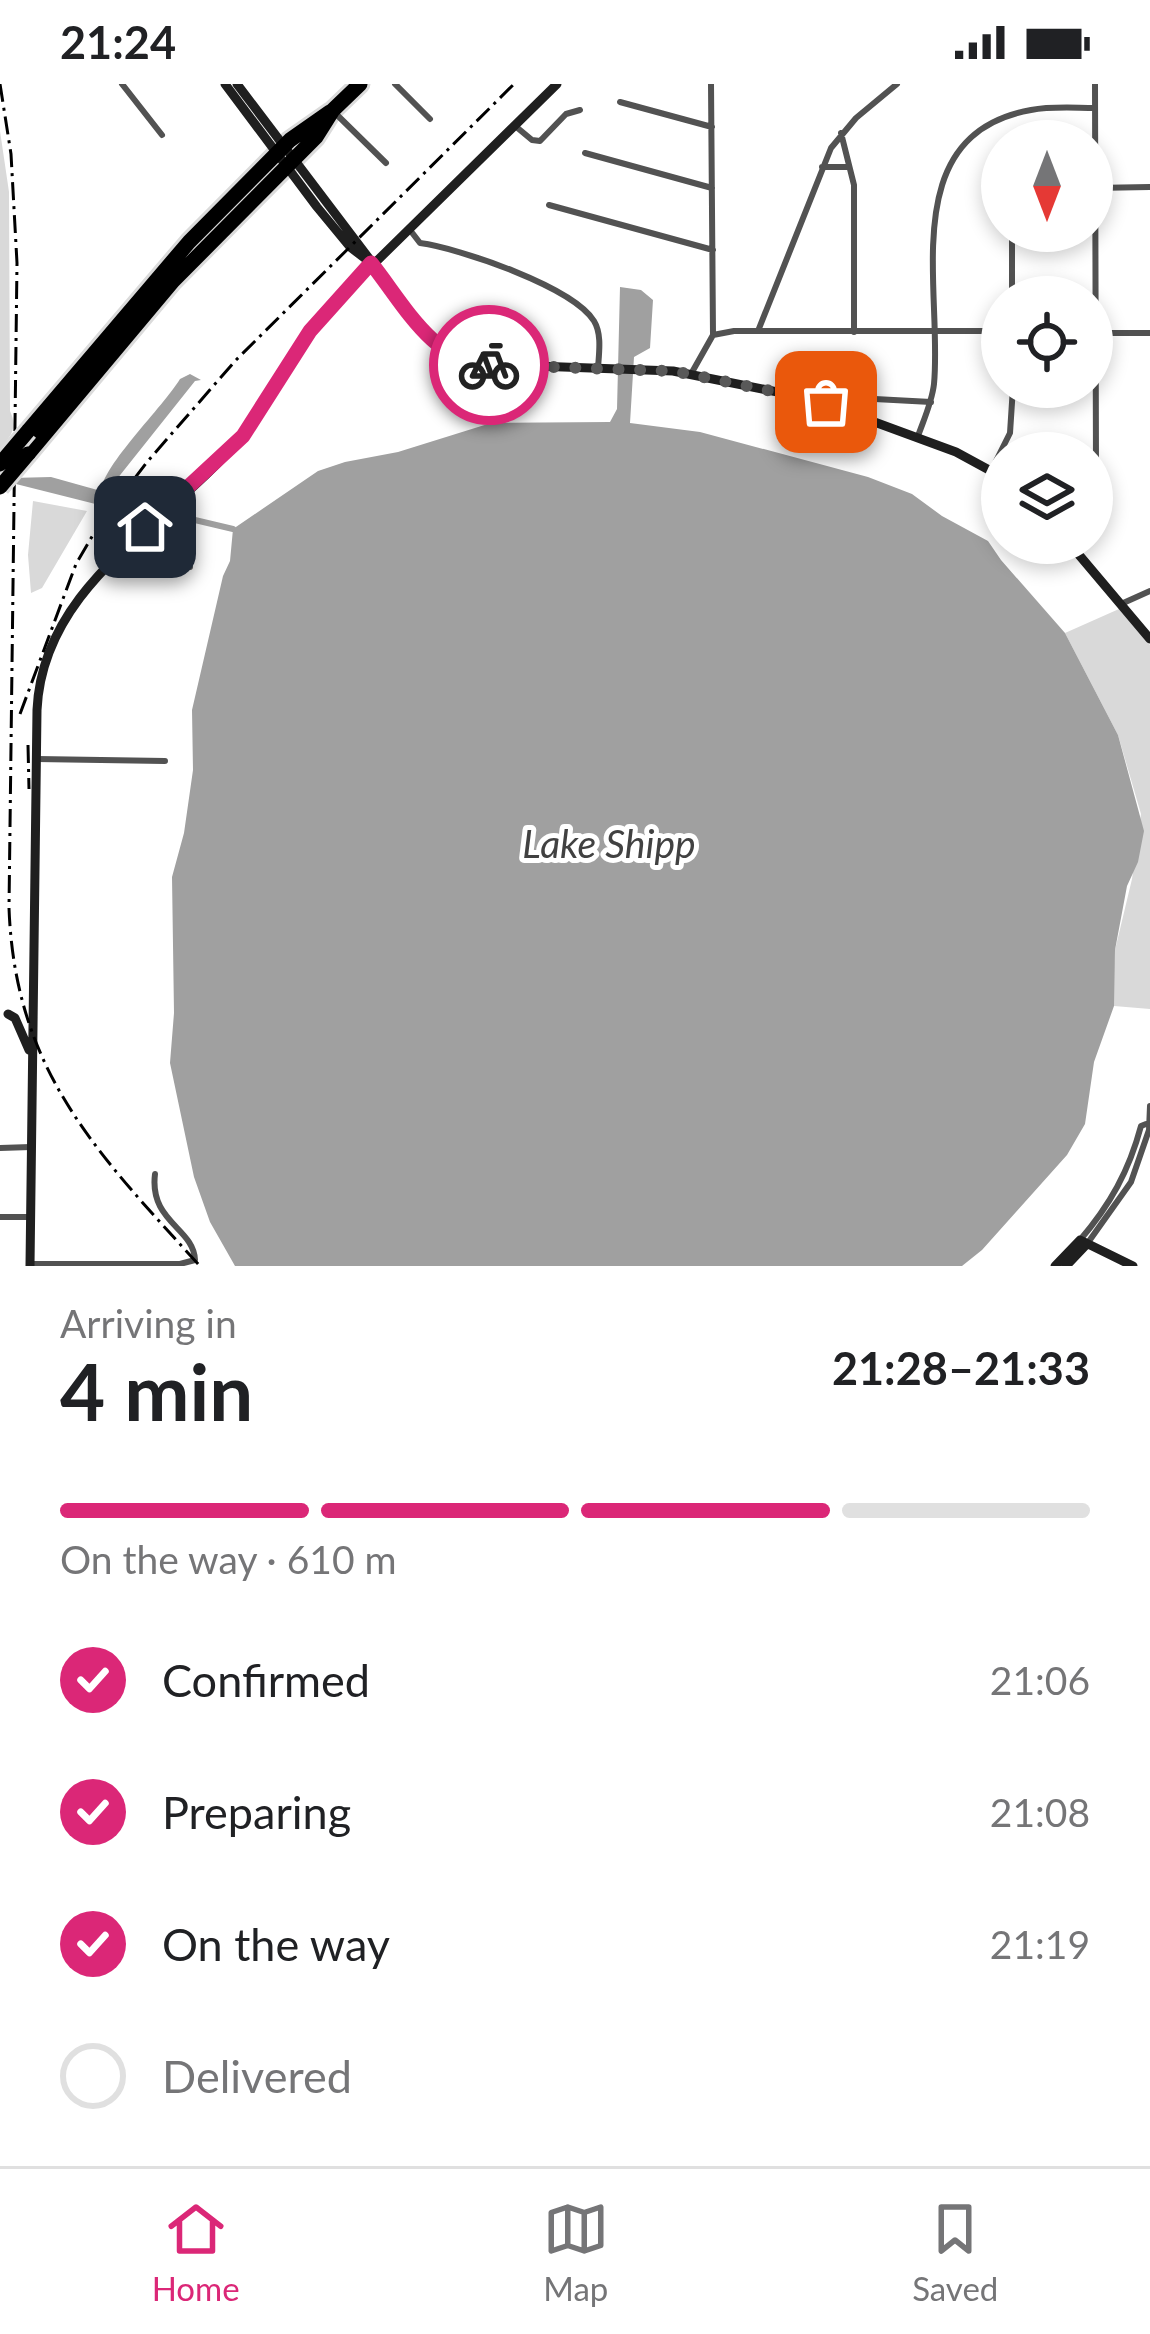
<!DOCTYPE html>
<html lang="en">
<head>
<meta charset="utf-8">
<style>
	:root { --surface:#fff; --page:#f6f6f6; --text:#202124; --muted:#757577; --line:#e0e0e0; --accent:#db2777 }
	body { margin:0; font-family:Lato,sans-serif; background:var(--page); color:var(--text); height:100vh; display:flex; flex-direction:column; font-size:45px; white-space:nowrap }
	* { box-sizing:border-box; margin:0 }
	p { font-size:39px; color:var(--muted) }
	.icon { flex:none; width:66px; height:66px; fill:none; stroke:currentColor; stroke-width:2; stroke-linecap:round; stroke-linejoin:round }
	.map { position:relative; height:1182px; overflow:hidden }
	.sheet { display:flex; flex-direction:column; background:var(--surface); flex:1 }
	.sheet>* { flex:none }
	.needle { width:78px; rotate:180deg }
	.controls { position:absolute; left:981px; top:36px; display:grid; gap:24px }
	.controls a { display:grid; place-items:center; width:132px; height:132px; border-radius:50%; background:var(--surface); box-shadow:0 6px 18px #0003; font-size:60px }
	.pin { position:absolute; display:grid; place-items:center; width:102px; height:102px; color:#fff; margin:-51px; border-radius:24px; box-shadow:0 6px 18px #0006 }
	.courier { position:absolute; display:grid; place-items:center; width:120px; height:120px; margin:-60px; border:9px solid #db2777; border-radius:50%; background:#fff; color:#222; box-shadow:0 3px 15px #0007 }
	.overview em { font-style:normal; font-weight:700 }
	.overview div { display:flex; flex-direction:column-reverse }
	.overview { display:flex; align-items:center; justify-content:space-between; height:204px; padding:0 60px }
	h1 { font-size:78px; font-weight:700; line-height:90px }
	.bar { display:grid; grid-template-columns:repeat(4,1fr); gap:18px 12px; align-content:center; height:144px; padding:0 60px }
	.bar i { height:15px; border-radius:9px; background:var(--line) }
	.bar .active { background:var(--accent) }
	.bar p { grid-column:span 4 }
	ol { padding:0 60px; list-style:none }
	li { display:flex; align-items:center; gap:36px; height:132px }
	li p { margin-inline-start:auto }
	li .icon { padding:12px; border-radius:50%; background:var(--accent); color:#fff; stroke-width:4 }
	li:last-child { color:var(--muted) }
	li i { width:66px; height:66px; border:6px solid var(--line); border-radius:50% }
	.status { display:flex; justify-content:space-between; align-items:center; height:84px; padding:0 60px; background:var(--surface); direction:ltr }
	.status svg { height:33px; fill:currentColor }
	.tab-bar { display:flex; justify-content:space-around; align-items:center; height:168px; border-top:3px solid var(--line); background:var(--surface); font-size:33px; color:var(--muted) }
	.tab-bar a { display:grid; justify-items:center; gap:6px }
	.tab-bar .active { color:var(--accent) }
	.map>svg:first-child { display:block }
	.green { fill:#d9d9d9 }
	.water { fill:#a0a0a0 }
	.lines { fill:none; stroke-linecap:round; stroke-linejoin:round }
	.canal { stroke:#a0a0a0; stroke-width:6 }
	.highway-casing { stroke:#dbdbdb; stroke-width:21 }
	.street { stroke:#525252; stroke-width:6 }
	.secondary { stroke:#1f1f1f; stroke-width:9 }
	.highway { stroke:#000; stroke-width:15 }
	.rail { stroke:#000; stroke-width:3; stroke-dasharray:18 6 3 6; stroke-linecap:butt }
	.highway-bridge-casing { stroke:#dbdbdb; stroke-width:21; stroke-linecap:butt }
	.highway-bridge { stroke:#000; stroke-width:15 }
	.done { stroke:#595959; stroke-width:12; stroke-dasharray:0 21.6 }
	.route { stroke:#db2777; stroke-width:15 }
	.labels { text-anchor:middle; dominant-baseline:central; stroke-width:10; stroke-linejoin:round; paint-order:stroke }
	.water-label { font-size:39px; font-style:italic; fill:#414141; stroke:#fff }
</style>
</head>
<body>
<div class="status"><b>21:24</b><svg viewBox="0 0 49 12"><path d="M0 12V9h3v3zM5 12V6h3v6zM10 12V3h3v9zM15 12V0h3v12zM26 1h20v11H26zM47 4h2v5h-2z"/></svg></div>
<div class="map">
<svg width="1150" height="1182" viewBox="0 0 1150 1182">
	<rect width="100%" height="100%" fill="#fff"/>
	<path class="green" d="M0 47 9 108 10 327C18 344 11 352 0 365Z
		M33 417 87 427 42 504 31 509 28 471Z
		M1119 525 1150 561V925L1114 922 1112 914 1115 866 1132 795 1141 730 1118 651 1065 549Z"/>
	<path class="water" d="M620 203 641 206 653 216 650 264 634 273 630 339 700 348 868 393 912 410 942 432 988 457 1001 476 1065 549 1118 651 1144 747 1138 778 1127 802 1115 866 1114 922 1094 978 1085 1040 1067 1071 982 1166 962 1182H235L210 1138 194 1093 170 979 174 929 172 793 184 749 193 686 192 626 223 492 230 477 233 445 318 387 345 378 398 368 491 339 610 338 617 325Z
		M190 290 201 296 195 297 109 405 118 418 159 426 151 434 8 398 12 394 51 393 101 407C103 381 163 323 180 295Z"/>
	<g class="lines">
		<path class="canal" d="M178 432 233 445"/>
		<g class="highway-casing">
			<path id="highway" d="M28 347 189 158 290 56 330 28
				M28 370 173 197 316 53 333 26 360 0"/>
		</g>
		<path class="street" d="M122 0 162 51
			M395 0 430 35
			M620 18 712 43
			M333 27 386 79
			M514 41 532 56 540 57 566 30 580 26
			M841 49 854 101V248
			M585 69 712 104
			M822 83H848
			M1094 104 1150 103
			M549 121 713 166
			M410 146 420 159C459 164 573 203 594 237 602 250 599 269 598 284
			M1012 213V147
			M758 247 831 64 856 34 897 0
			M1096 249H1150
			M713 251 734 247H1002
			M691 290 713 251 711 0
			M833 320 856 314 931 318
			M918 352C924 335 932 318 934 300 943 206 895 50 1031 26 1052 22 1074 24 1095 24
			M992 385 1010 349 1013 303
			M1092 406 1096 388 1095 0
			M113 480 190 483
			M1121 520 1150 507
			M37 675 165 677
			M0 1064 31 1063
			M0 1133H31
			M1080 1156C1110 1121 1129 1087 1141 1042L1146 1040
			M1087 1160 1131 1098 1149 1046 1150 1022
			M30 1180H180L195 1176C194 1144 149 1138 155 1090"/>
		<path class="secondary" d="M225 0 317 123 350 163 367 176
			M237 0 424 247 455 274 481 280 673 287 812 315 956 368 1002 393
			M1069 459 1150 555
			M8 930 15 934 29 966
			M30 1182 37 626C43 497 174 438 243 351 276 310 296 261 332 221L557 0
			M1055 1182 1080 1156 1133 1182
			M1066 1182 1087 1160"/>
		<use href="#highway" class="highway"/>
		<path class="rail" d="M0 0 11 70 17 179 9 824C15 986 96 1068 200 1182
			M20 630 76 480 97 444 147 378 236 276 514 0
			M28 661 29 705"/>
		<g class="highway-bridge-casing">
			<path id="highway-bridge" d="M0 380 28 347
				M0 403 28 370"/>
		</g>
		<use href="#highway-bridge" class="highway-bridge"/>
	</g>
	<g class="lines">
		<path class="done" d="M489 281 673 287 826 318"/>
		<path class="route" d="M145 443 243 352 310 247 371 179C403 219 433 279 489 281"/>
	</g>
	<g class="labels">
		<g class="water-label">
			<text x="609" y="759">Lake Shipp</text>
		</g>
	</g>
</svg>
<div class="controls">
<a><svg class="needle" viewBox="-14 -14 28 28"><path d="M0-13l5 13h-10z" fill="#e53935"/><path d="M0 13l5-13h-10z" fill="#757577"/></svg></a>
<a><svg class="icon" aria-label="locate" viewBox="0 0 24 24"><circle cx="12" cy="12" r="6"/><path d="M12 2v4M12 18v4M2 12h4M18 12h4"/></svg></a>
<a><svg class="icon" aria-label="layers" viewBox="0 0 24 24"><path d="M12 4l9 5-9 5-9-5zM3 14l9 5 9-5"/></svg></a>
</div>
<div class="pin" style="left:826px;top:318px;background:#ea580c"><svg class="icon" aria-label="bag" viewBox="0 0 24 24"><path d="M5 8h14l-1 12H6zM9 8a3 3 0 0 1 6 0"/></svg></div>
<div class="pin" style="left:145px;top:443px;background:#1f2937"><svg class="icon" aria-label="home" viewBox="0 0 24 24"><path d="M3 11l9-7 9 7M6 9v11h12V9"/></svg></div>
<div class="courier" style="left:489px;top:281px"><svg class="icon" aria-label="bike" viewBox="0 0 24 24"><circle cx="6" cy="16" r="4"/><circle cx="18" cy="16" r="4"/><path d="M6 16l4-8h5l3 8M10 8l3 8H6M13 5h3"/></svg></div>
</div>
<section class="sheet">
<div class="overview"><div><h1>4 min</h1><p>Arriving in</p></div><em>21:28–21:33</em></div>
<div class="bar"><i class="active"></i><i class="active"></i><i class="active"></i><i></i><p>On the way · 610 m</p></div>
<ol>
<li><svg class="icon" aria-label="check" viewBox="0 0 24 24"><path d="M5 12l5 5 9-10"/></svg>Confirmed<p>21:06</p></li>
<li><svg class="icon" aria-label="check" viewBox="0 0 24 24"><path d="M5 12l5 5 9-10"/></svg>Preparing<p>21:08</p></li>
<li><svg class="icon" aria-label="check" viewBox="0 0 24 24"><path d="M5 12l5 5 9-10"/></svg>On the way<p>21:19</p></li>
<li><i></i>Delivered</li>
</ol>
</section>
<nav class="tab-bar">
<a class="active"><svg class="icon" aria-label="home" viewBox="0 0 24 24"><path d="M3 11l9-7 9 7M6 9v11h12V9"/></svg>Home</a>
<a><svg class="icon" aria-label="map" viewBox="0 0 24 24"><path d="M3 6l6-2 6 2 6-2v14l-6 2-6-2-6 2zM9 4v14M15 6v14"/></svg>Map</a>
<a><svg class="icon" aria-label="saved" viewBox="0 0 24 24"><path d="M7 4h10v16l-5-4-5 4z"/></svg>Saved</a>
</nav>
</body>
</html>
